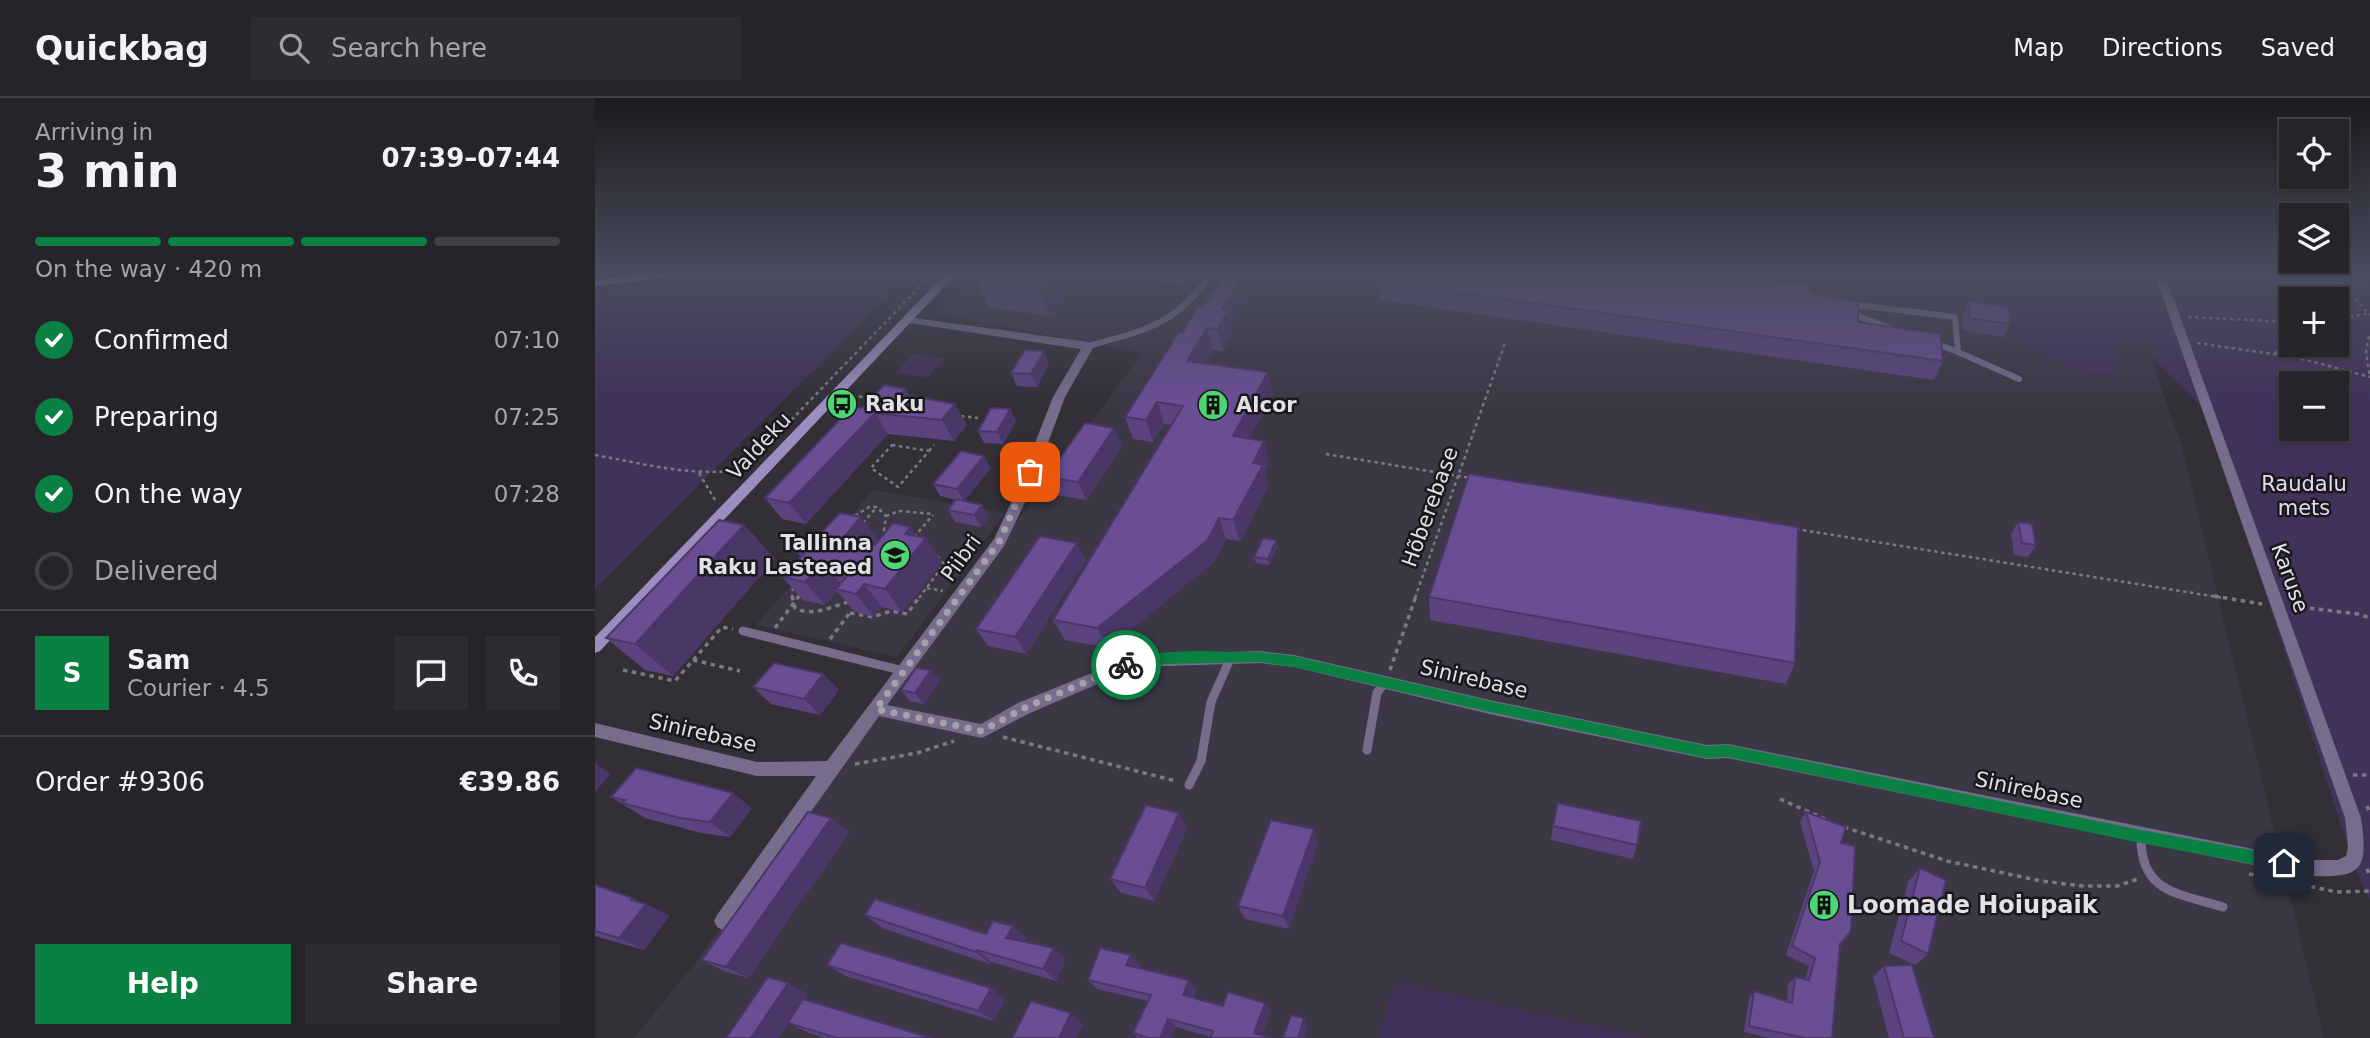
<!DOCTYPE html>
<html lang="en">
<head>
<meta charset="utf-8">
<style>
	:root { --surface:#262329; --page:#2e2b31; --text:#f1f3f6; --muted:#a4a4a8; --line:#424046; --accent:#0b8043 }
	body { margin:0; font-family:"DejaVu Sans",sans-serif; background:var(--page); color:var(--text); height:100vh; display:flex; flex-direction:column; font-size:26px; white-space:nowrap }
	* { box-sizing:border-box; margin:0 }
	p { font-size:23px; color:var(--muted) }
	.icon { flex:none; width:38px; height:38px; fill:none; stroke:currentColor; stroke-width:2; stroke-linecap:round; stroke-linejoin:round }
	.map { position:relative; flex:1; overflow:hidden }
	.details { display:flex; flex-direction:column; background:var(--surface); width:595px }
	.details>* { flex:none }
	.tools { position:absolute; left:1684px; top:21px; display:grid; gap:14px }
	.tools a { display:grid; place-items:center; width:70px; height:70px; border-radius:0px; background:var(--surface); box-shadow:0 2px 5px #0004,0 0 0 2px var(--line); font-size:35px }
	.pin { position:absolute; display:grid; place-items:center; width:60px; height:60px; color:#fff; margin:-30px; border-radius:14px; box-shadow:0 4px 10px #0006 }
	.courier { position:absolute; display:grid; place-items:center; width:70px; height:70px; margin:-35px; border:5px solid #0b8043; border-radius:50%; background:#fff; color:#222; box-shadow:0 2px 9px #0007 }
	.summary em { font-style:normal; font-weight:800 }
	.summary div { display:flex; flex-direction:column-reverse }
	.summary { display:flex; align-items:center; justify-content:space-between; height:119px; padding:0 35px }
	h1 { font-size:46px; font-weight:800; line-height:52px }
	.bar { display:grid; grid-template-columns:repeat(4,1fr); gap:10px 7px; align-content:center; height:84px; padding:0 35px }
	.bar i { height:9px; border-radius:5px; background:var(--line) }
	.bar .selected { background:var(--accent) }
	.bar p { grid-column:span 4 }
	.line { display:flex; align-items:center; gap:18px; padding:0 35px; border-top:2px solid var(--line) }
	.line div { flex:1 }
	.round { display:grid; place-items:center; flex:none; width:74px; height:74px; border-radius:0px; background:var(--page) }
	ol { padding:0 35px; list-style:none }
	li { display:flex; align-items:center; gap:21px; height:77px }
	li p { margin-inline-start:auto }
	li .icon { padding:7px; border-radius:50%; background:var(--accent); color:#fff; stroke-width:4 }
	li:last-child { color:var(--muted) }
	li i { width:38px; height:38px; border:4px solid var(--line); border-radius:50% }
	.action { display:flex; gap:14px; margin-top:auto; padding:14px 35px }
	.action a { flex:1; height:80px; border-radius:0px; background:var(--accent); color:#fff; font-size:28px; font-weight:800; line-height:80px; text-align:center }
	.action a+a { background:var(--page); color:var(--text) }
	header { display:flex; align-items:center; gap:42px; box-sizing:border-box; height:98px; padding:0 35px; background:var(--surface); border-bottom:2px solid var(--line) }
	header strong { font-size:33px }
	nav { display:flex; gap:38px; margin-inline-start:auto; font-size:24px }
	.search { width:490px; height:63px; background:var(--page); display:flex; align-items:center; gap:18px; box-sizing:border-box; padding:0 24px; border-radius:0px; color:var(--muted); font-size:26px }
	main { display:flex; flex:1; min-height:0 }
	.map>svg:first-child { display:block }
	.built { fill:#3c3745 }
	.green { fill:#41325a; fill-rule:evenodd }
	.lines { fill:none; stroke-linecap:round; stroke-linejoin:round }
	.path-far1 { stroke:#7c7a80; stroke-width:2.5; stroke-dasharray:3.5 3.5; stroke-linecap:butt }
	.path { stroke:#7c7a80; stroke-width:3.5; stroke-dasharray:4.5 4.5; stroke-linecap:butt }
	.lane-far1 { stroke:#766c8c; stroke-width:6 }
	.lane { stroke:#766c8c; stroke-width:9 }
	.street { fill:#766c8c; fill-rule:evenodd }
	.secondary { fill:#9d8cbf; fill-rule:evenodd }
	.wall { fill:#5a437f }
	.shaded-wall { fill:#4a3768 }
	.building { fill:#694e94; stroke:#4a3768; stroke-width:2 }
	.route { fill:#0b8043 }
	.done { stroke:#a4a3a9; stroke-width:7; stroke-dasharray:0 12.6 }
	.labels { text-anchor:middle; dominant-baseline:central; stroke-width:5; stroke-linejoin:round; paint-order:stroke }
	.poi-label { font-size:21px; font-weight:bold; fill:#e2e1e6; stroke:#19181c; text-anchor:start }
	.street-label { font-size:21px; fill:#e2e1e6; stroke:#19181c }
	.park-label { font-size:21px; fill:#e1dbef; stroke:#19181c }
	.near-poi-label { font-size:24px; font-weight:bold; fill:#e2e1e6; stroke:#19181c; text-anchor:start }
</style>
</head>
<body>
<header>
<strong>Quickbag</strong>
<div class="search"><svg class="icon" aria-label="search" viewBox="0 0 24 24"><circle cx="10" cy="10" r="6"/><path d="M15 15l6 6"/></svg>Search here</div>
<nav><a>Map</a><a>Directions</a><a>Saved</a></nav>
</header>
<main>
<section class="details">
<div class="summary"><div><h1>3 min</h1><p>Arriving in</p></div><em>07:39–07:44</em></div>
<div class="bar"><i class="selected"></i><i class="selected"></i><i class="selected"></i><i></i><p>On the way · 420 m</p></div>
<ol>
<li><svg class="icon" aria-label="check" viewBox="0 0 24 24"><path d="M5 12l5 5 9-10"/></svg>Confirmed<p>07:10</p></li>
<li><svg class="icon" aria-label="check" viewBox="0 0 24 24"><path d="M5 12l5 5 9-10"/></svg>Preparing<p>07:25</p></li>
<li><svg class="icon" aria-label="check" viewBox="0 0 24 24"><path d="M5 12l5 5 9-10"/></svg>On the way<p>07:28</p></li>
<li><i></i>Delivered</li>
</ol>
<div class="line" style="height:126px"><b class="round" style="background:var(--accent);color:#fff">S</b><div><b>Sam</b><p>Courier · 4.5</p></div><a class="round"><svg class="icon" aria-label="chat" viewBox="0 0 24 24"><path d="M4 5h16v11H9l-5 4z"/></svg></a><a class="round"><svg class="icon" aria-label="phone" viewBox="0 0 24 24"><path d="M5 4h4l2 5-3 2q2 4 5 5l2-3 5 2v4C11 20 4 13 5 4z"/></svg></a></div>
<div class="line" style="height:91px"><div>Order #9306</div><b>€39.86</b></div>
<div class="action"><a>Help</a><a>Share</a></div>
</section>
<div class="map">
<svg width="1775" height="940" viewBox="0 0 1775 940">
	<rect width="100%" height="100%" fill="#322f37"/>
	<path class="built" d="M378 174H1101L1110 178 1412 217 1420 244 1486 274 1525 279 1524 243 1561 245 1555 257 1587 349 1729 940H1050L801 884 783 940H39L101 864 248 655 548 255 339 215Z
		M278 392 410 415 302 559 161 527Z"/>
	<path class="green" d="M152 174H316L0 491V193Z
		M1101 174H1775V802L1761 773 1611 313 1555 257 1560 245 1524 243 1525 279 1486 274 1419 244 1412 217 1110 178ZM1696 201H1741V247H1696ZM1696 285H1741V331H1696Z
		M318 256 350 260 332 280 300 275Z
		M800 884 1050 940H783Z"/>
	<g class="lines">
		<path class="path-far1" d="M1737 174 1775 217
			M1732 201 1738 195 1775 183
			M1593 219 1696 224
			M1741 221 1772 216
			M1774 238 1771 254 1775 280
			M1602 245 1700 259 1775 279
			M1680 256 1696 236
			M257 297 278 301
			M366 318 383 320
			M177 342 335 178
			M297 347 334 353 303 389 276 370Z
			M334 353 339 347
			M731 356 876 380
			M0 357C51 366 99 380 151 371
			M104 375 120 402
			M260 418 274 409H282L291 418 288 439
			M291 418 304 413 338 416
			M268 425 282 409
			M1201 431 1629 500
			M319 439 338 417
			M332 490 348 493
			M197 500 198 489
			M203 500 206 496
			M324 500 349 466 341 457
			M820 500 910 245"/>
		<path class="path" d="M197 498 200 510C216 519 236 509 253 504
			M1619 498 1667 506
			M1697 508 1763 516 1775 520
			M255 515 278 519 296 513 312 516 325 498
			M180 530 204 498
			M235 541 254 516
			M98 562 145 573
			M28 572 80 583 127 529 138 531
			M795 572 821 498
			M408 639 581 683
			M260 666 322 655 359 643
			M1758 677H1775
			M1185 701 1230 721
			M1772 708 1775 716
			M1249 729 1352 763 1446 783 1488 788H1522L1543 781
			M1772 771 1775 778
			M1654 776 1742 794 1775 793"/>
		<path class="lane-far1" d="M1253 206 1360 219 1363 254 1424 281
			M1257 216 1295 230
			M1339 245 1363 254
			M493 248C551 232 582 227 617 174"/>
		<path class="lane" d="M148 533 309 573
			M772 652 782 595 791 583
			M594 687 606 663 616 604 636 559
			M1546 738C1545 795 1583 795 1628 809"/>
		<path class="street" d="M1559 174H1569L1766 720C1774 774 1766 780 1713 778L1133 660 1112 661 899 617 699 569 665 565 542 569 435 615 387 640 284 618 134 829 128 832 122 829 119 823 122 817 221 678H162L0 639V625L162 664 232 663 399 441 420 396 458 299 486 251 308 224 306 222 312 219 493 244 499 248 470 299 434 396 409 448 292 607 386 626 423 605 541 557 665 553 699 557 899 603 1112 647 1133 646 1713 762H1743L1751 758 1753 749 1750 720Z"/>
		<path class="secondary" d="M65 174H95L90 177 0 188V182Z
			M352 174H363L5 553 0 555V539Z"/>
	</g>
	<path class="wall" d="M391 174H603L593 188 519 177 512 185 485 181 455 218 394 209 383 185Z
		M783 183 1215 195 1263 224 1348 263 1339 282 785 202Z
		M655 196 637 226 639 234 628 253 618 252 610 265 673 274 678 296 654 341 674 365 670 373 673 388 645 443 631 441 619 464 513 550 470 542 458 522 577 327 569 326 558 344 538 341 530 319 587 235 608 209Z
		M1374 203 1415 226 1409 239 1368 232V215Z
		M454 265 442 289 422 288 416 275Z
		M315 298 372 327 359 343 293 336 211 426 187 421 170 400 267 310Z
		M415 311 421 323 408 346 389 345 383 333Z
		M527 348 491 402 461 397 452 379Z
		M396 370 369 403 394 419 386 429 360 424 353 412 361 402 345 398 338 386Z
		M1423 424 1441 447 1433 459 1419 457 1416 436Z
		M149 427 180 461 78 578 50 572 11 540Z
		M322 438 331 440 347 464 307 514 287 509 279 519 260 514 242 493 230 507 208 502 187 479 206 459 202 454Z
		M683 448 674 467 661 465 659 459Z
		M491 462 431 556 393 548 381 531Z
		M834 499 1200 565 1191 586 835 522Z
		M228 576 244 592 225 617 176 606 158 589Z
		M345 583 329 606 315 603 306 592Z
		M16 699 157 710 135 739 106 735 50 720Z
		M1211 714 1246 745 1245 846 1237 940H1174L1149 934 1154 901 1159 893 1192 903 1193 886 1200 879 1210 881 1214 868 1191 857 1219 773 1205 724Z
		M236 720 254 734 153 880 129 873 107 862Z
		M958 728 1042 747 1038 761 956 742Z
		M592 730 559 803 526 795 515 781Z
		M723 745 694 831 650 821 643 808Z
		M1325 770 1333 856 1320 867 1294 855 1313 784Z
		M0 787 51 806 74 818 49 852 0 838Z
		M270 817 391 836 431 840 429 844 471 861 461 883 397 864 395 866 287 830Z
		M232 867 410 901 399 923 251 878Z
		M545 867 543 870 601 891 598 900 628 908 670 905 676 913 616 939 581 929 576 940H543L538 935 553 903 502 891 493 882Z
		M1289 868 1339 940H1294L1278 879Z
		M193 885 212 896 209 901 336 940H230L214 935 193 925 183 940H131Z"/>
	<path class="shaded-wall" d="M462 174H483L485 181 455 218 444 194Z
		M509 174H518L519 177 512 185Z
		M589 174H603L593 188Z
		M650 174 655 196 637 226 639 234 628 253 622 231 627 211Z
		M612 230 618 252 598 285 592 263Z
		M449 253 454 265 442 289 436 276Z
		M673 274 678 296 644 360 638 338Z
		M311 291 324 313 306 296Z
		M562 304 569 326 558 344 551 322Z
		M360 306 372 327 359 343 347 322Z
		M415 311 421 323 408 346 402 334Z
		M280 315 293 336 211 426 194 405Z
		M519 330 527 348 491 402 483 384Z
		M669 343 674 365 670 373 673 388 645 443 638 422 658 365Z
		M389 358 396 370 369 403 362 391Z
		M387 407 394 419 386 429 379 417Z
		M266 419 284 443 266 464 248 440Z
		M624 420 631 441 619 464 513 550 502 530Z
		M149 427 180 461 78 578 40 546Z
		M315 429 327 445 331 440 347 464 307 514 290 491 310 436Z
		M681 442 683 448 674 467 673 461Z
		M482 445 491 462 431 556 420 539Z
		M228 464 247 487 241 491 242 493 230 507 210 484Z
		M269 486 287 509 279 519 261 496Z
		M336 572 345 583 329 606 320 595Z
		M228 576 244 592 225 617 209 601Z
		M0 665 16 676 0 694Z
		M138 695 157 710 135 739 115 724Z
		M584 715 592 730 559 803 550 790Z
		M236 720 254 734 153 880 131 869Z
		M719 731 723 745 694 831 688 818Z
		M37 800 50 807 51 806 74 818 49 852 24 840Z
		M418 828 431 840 424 852 411 840Z
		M459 850 471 861 461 883 448 871Z
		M382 852 397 864 395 866 381 854Z
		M536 857 545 867 540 877 531 867Z
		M594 882 601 891 595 906 588 897Z
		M193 885 212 896 183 940H156Z
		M396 890 410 901 399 923 383 913Z
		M670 905 676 913 666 940 659 935Z
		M476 915 488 926 481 940H464Z
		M709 920 713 928 710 940H703Z
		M573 921 581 929 576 940H565Z"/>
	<path class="building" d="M391 174H462L444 194 383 185Z
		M630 174H650L627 211 634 212 622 231 612 230 592 263 673 274 638 338 669 343 658 365 668 367 638 422 624 420 612 443 502 530 458 522 588 308 562 304 551 322 530 319 584 234 587 235 603 208 608 209Z
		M788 174H1111L1215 187V195L1263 204V224L1345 236 1348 263 783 183Z
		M1374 203 1414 209 1415 226 1374 220Z
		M430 252 449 253 436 276 416 275Z
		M289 287 311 291 306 296 360 306 347 322 280 315 194 405 170 400 258 308 267 310Z
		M396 310 415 311 402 334 383 333Z
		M490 325 519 330 483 384 452 379Z
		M366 353 389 358 362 391 338 386Z
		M874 376 1203 429 1200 565 834 499Z
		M361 401 387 407 379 417 353 412Z
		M245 415 266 419 248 440 280 447 298 425 315 429 310 436 331 440 290 491 269 486 261 496 241 491 258 471 228 464 210 484 187 479 209 456 202 454 219 435 225 436Z
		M124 422 149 427 40 546 11 540Z
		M1423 424 1437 426 1441 447 1427 445Z
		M445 438 482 445 420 539 381 531Z
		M668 440 681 442 673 461 659 459Z
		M179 565 228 576 209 601 158 589Z
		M321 570 336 572 320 595 306 592Z
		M41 670 138 695 115 724 85 720 27 705 30 702 16 699Z
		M963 705 1046 723 1042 747 958 728Z
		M551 707 584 715 550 790 515 781Z
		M213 714 236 720 131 869 107 862Z
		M1211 714 1251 729 1246 745 1260 748 1256 833 1245 846 1237 940H1210L1154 928 1159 893 1197 905 1200 879 1214 882 1220 860 1197 848 1225 764Z
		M676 722 719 731 688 818 643 808Z
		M1325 770 1351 782 1333 856 1306 843Z
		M0 787 37 800 36 802 51 806 24 840 0 833Z
		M280 801 391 836 398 823 418 828 411 840 459 850 448 871 382 852 381 854 270 817Z
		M246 845 396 890 383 913 232 867Z
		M505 850 536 857 531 867 594 882 588 897 628 908 633 894 670 905 659 935 676 940H615L618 933 573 921 565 940H554L538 935 556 897 493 882Z
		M1317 867 1339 940H1309L1289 868Z
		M173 879 193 885 156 940H131Z
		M208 901 336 940H242L193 925Z
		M436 903 476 915 464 940H417Z
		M696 917 709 920 703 940H688Z"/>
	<linearGradient id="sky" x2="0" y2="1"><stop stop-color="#1c1a1e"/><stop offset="0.57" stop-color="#494d5e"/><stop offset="1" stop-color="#494d5e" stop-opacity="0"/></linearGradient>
	<rect width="1775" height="306" fill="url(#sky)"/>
	<path class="route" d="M665 554 699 558 899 604 1112 648 1133 647 1546 732 1689 758 1696 765 1689 772 1546 745 1133 659 1112 660 899 615 699 569 665 564 568 566 531 572 525 567 527 564C565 548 623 555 665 554Z"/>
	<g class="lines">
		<path class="done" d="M435 374 404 444 281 611 387 633 429 610 531 567"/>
	</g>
	<defs>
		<g id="bus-disc" transform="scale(1.575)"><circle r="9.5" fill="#4cd676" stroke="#19181c"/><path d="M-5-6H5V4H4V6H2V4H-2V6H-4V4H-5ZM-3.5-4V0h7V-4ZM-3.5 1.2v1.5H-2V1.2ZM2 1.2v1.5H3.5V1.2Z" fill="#111"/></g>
		<g id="building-disc" transform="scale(1.575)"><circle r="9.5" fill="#4cd676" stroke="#19181c"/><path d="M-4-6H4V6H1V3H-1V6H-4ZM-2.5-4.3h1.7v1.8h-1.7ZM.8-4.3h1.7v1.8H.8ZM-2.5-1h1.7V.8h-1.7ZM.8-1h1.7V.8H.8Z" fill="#111"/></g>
		<g id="school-disc" transform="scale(1.575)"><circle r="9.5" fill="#4cd676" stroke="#19181c"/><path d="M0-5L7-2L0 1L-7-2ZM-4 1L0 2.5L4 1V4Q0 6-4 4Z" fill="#111"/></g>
	</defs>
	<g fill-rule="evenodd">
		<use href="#bus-disc" x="247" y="306"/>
		<use href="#building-disc" x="618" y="307"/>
		<use href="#school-disc" x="300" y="457"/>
		<use href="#building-disc" x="1229" y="807"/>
	</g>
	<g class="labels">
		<g class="poi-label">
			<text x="270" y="306">Raku</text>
			<text x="641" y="307">Alcor</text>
			<text x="277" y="445" text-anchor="end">Tallinna<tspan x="277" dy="24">Raku Lasteaed</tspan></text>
		</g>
		<g class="street-label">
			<text transform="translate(164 348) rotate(-47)">Valdeku</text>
			<text transform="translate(835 409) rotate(-70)">Hõberebase</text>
			<text transform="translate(366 460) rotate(-54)">Piibri</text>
			<text transform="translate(1695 480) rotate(70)">Karuse</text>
			<text transform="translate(879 581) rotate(13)">Sinirebase</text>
			<text transform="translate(108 635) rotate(13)">Sinirebase</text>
			<text transform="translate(1434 692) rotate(12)">Sinirebase</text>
		</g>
		<g class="park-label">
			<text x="1709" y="386">Raudalu<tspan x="1709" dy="24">mets</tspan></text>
		</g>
		<g class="near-poi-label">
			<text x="1252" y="807">Loomade Hoiupaik</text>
		</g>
	</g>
</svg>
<div class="tools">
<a><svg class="icon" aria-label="locate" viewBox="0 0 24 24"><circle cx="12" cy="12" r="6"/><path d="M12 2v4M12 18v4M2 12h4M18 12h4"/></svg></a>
<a><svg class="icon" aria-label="layers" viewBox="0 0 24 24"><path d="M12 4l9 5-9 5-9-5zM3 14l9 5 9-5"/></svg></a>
<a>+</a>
<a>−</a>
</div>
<div class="pin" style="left:435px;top:374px;background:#ea580c"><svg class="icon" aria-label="bag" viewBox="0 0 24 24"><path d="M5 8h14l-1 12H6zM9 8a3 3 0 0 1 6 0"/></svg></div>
<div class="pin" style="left:1689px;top:765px;background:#1f2937"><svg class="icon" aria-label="home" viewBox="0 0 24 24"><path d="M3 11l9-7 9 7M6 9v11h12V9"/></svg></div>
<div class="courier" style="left:531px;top:567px"><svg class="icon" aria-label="bike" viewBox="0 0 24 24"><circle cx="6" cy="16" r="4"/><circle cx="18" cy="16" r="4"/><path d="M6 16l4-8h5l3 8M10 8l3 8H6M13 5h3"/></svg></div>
</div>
</main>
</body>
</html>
